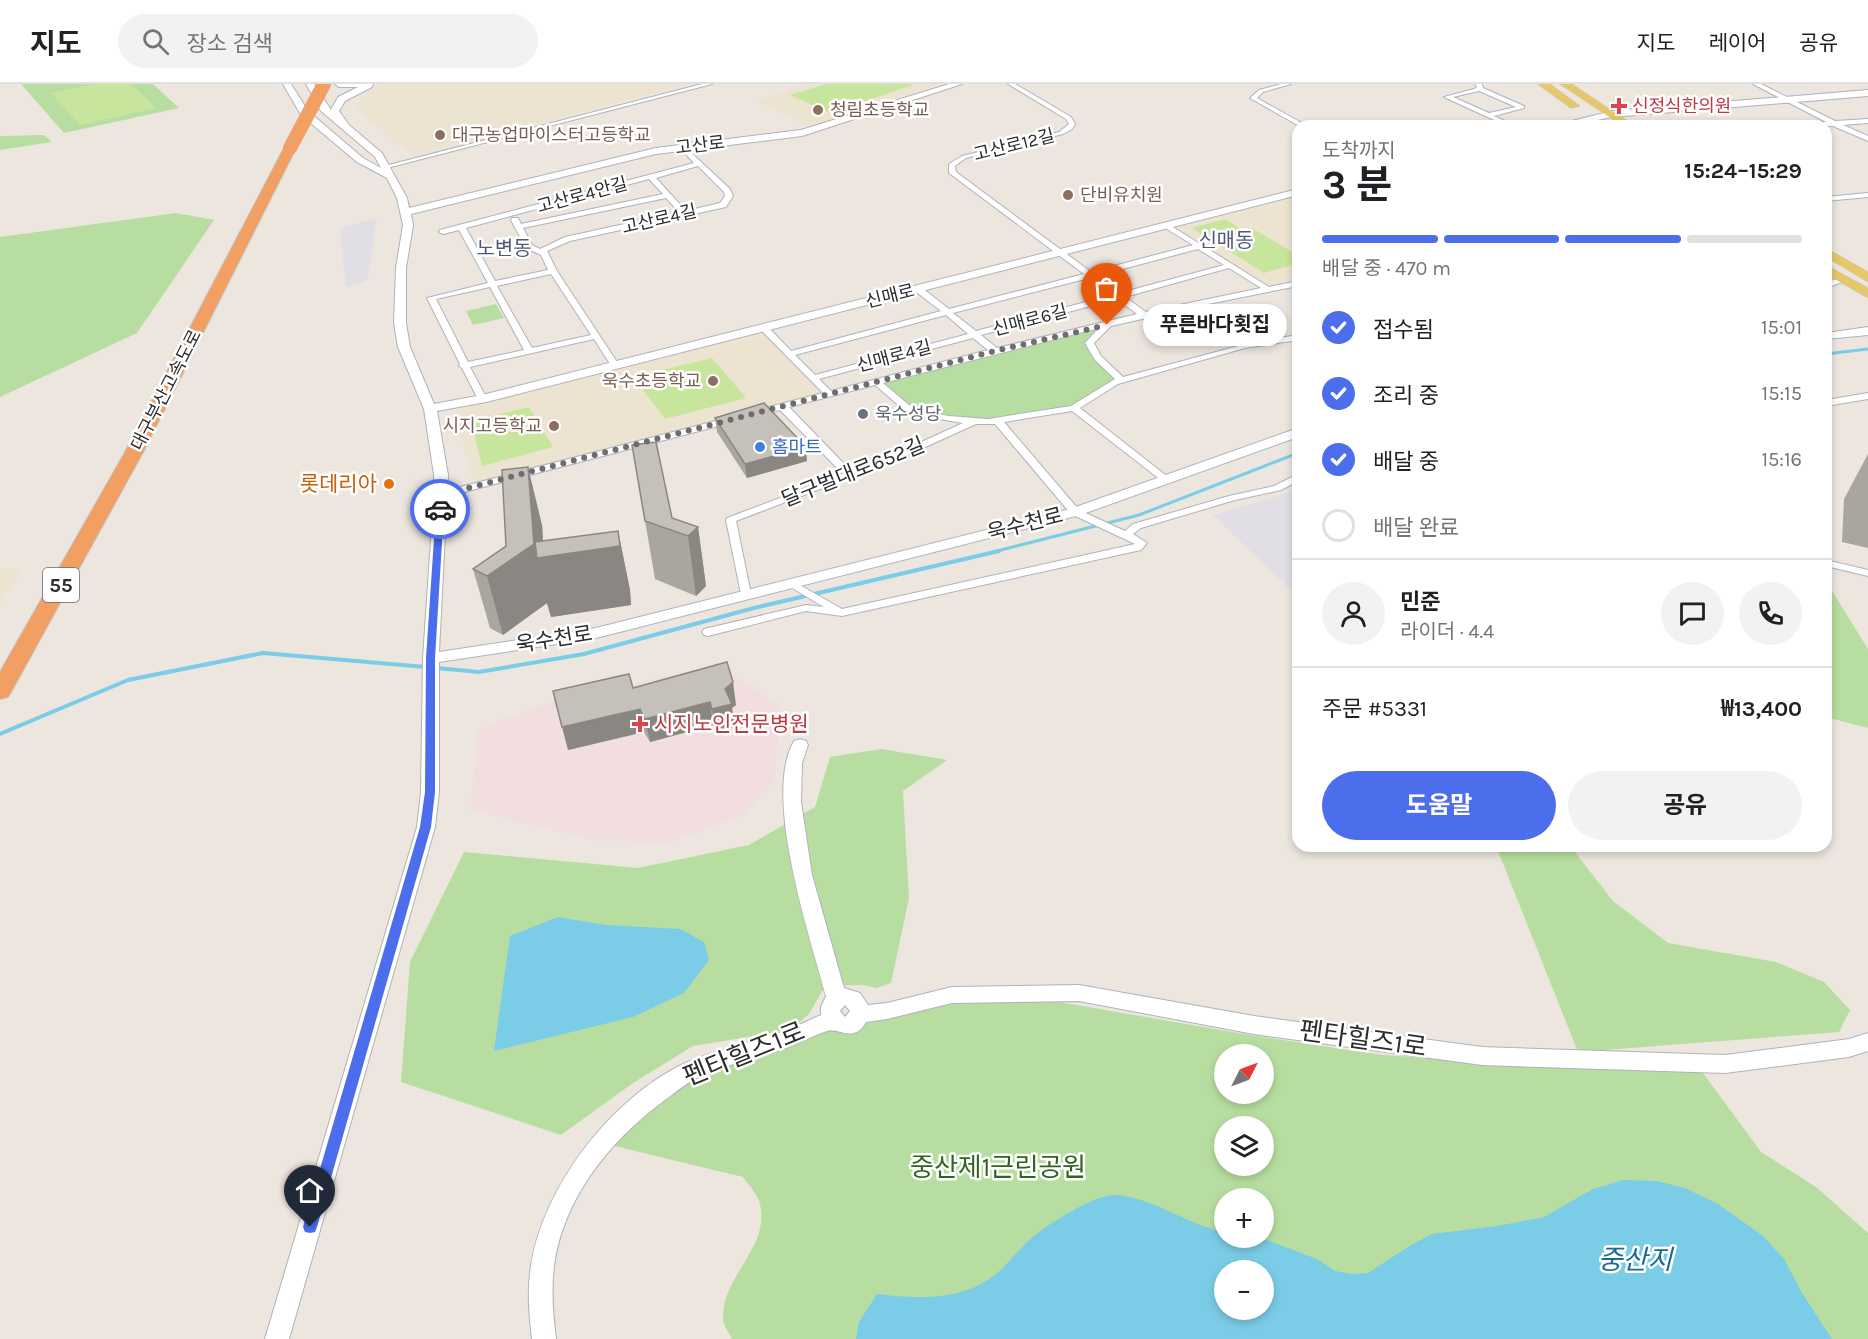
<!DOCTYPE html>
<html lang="ko">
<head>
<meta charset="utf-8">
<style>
	:root { --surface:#fff; --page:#f2f2f2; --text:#202124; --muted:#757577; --line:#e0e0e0; --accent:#4c6dec }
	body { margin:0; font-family:Karla,"Noto Sans KR",sans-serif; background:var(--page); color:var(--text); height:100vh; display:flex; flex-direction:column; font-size:22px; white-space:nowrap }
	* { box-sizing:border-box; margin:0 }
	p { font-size:20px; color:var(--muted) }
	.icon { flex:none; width:33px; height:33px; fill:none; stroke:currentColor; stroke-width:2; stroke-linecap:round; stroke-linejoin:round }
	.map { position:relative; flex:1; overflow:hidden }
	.panel { position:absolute; left:1292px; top:36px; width:540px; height:732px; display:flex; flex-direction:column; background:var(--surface); border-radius:18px; box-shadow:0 3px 9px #0003 }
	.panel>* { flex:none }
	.needle { width:39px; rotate:48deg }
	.tools { position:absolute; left:1214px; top:960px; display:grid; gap:12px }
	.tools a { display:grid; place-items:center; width:60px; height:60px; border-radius:50%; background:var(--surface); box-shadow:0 3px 9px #0003; font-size:30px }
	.pin { position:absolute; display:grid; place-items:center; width:51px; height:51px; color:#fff; margin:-62px -26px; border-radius:50% 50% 50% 0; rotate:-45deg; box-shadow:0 0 6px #0007 }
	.pin .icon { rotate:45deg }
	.courier { position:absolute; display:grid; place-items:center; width:60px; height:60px; margin:-30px; border:4px solid #4c6dec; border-radius:50%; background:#fff; color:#222; box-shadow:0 2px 8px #0007 }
	.bubble { position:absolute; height:42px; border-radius:21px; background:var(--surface); box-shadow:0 3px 9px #0003; font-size:20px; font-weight:700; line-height:42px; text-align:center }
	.headline em { font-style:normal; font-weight:700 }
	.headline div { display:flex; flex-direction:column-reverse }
	.headline { display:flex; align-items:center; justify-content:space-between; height:102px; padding:0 30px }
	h1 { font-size:39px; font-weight:700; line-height:45px }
	.bar { display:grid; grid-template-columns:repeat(4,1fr); gap:9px 6px; align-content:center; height:72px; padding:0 30px }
	.bar i { height:8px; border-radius:4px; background:var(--line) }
	.bar .active { background:var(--accent) }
	.bar p { grid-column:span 4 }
	.line { display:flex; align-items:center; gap:15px; padding:0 30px; border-top:2px solid var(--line) }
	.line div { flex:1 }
	.round { display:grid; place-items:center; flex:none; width:63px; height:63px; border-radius:32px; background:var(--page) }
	ol { padding:0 30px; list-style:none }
	li { display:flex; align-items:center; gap:18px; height:66px }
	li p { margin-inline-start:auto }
	li .icon { padding:6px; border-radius:50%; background:var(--accent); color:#fff; stroke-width:4 }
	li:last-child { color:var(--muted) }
	li i { width:33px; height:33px; border:3px solid var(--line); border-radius:50% }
	.cta { display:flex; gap:12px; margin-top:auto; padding:12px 30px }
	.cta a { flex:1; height:69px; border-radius:36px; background:var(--accent); color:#fff; font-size:24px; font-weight:700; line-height:69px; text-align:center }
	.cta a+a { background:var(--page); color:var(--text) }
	header { display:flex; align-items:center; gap:36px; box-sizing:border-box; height:84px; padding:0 30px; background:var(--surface); border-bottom:2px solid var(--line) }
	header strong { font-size:28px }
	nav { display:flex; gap:33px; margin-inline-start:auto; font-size:21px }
	.search { width:420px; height:54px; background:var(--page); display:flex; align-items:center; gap:15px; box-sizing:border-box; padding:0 21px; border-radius:33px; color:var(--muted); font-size:22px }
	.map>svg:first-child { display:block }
	.industrial { fill:#e1dfe5 }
	.education { fill:#ece3d0 }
	.medical { fill:#f2dddf }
	.green { fill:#b7dea0; fill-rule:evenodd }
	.pitch { fill:#c8e59d }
	.water { fill:#7bcce6; fill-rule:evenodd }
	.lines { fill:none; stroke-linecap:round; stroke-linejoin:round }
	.stream-far1 { stroke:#7bcce6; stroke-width:3 }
	.stream { stroke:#7bcce6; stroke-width:4 }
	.street-casing { stroke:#b0b2bb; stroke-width:2 }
	.secondary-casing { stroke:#b0b2bb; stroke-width:2 }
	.primary-casing { stroke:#c4c4c4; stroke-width:1 }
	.highway-casing { stroke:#c4c4c4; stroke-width:2 }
	.street { fill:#fff; fill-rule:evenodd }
	.secondary { fill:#fff; fill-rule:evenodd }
	.primary { fill:#e6c76a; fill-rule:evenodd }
	.highway { fill:#f29f64; fill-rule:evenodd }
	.highway-bridge-casing { stroke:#c4c4c4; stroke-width:14; stroke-linecap:butt }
	.highway-bridge { stroke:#f29f64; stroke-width:14 }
	.wall { fill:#a9a6a0 }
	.shaded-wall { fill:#8a8782 }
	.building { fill:#c5c1ba; stroke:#8a8782; stroke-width:1.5 }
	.route { fill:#4c6dec }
	.done { stroke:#6f6d6b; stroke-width:6; stroke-dasharray:0 10.8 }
	.health-dot { fill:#e0444e; stroke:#fff; stroke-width:2 }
	.education-dot { fill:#8d6e63; stroke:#fff; stroke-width:2 }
	.worship-dot { fill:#6b7280; stroke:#fff; stroke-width:2 }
	.shop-dot { fill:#3f7fe0; stroke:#fff; stroke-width:2 }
	.food-dot { fill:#e8710a; stroke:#fff; stroke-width:2 }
	.labels { text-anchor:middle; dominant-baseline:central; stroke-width:5; stroke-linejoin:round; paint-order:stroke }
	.far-health-label { font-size:18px; fill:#be3a42; stroke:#fff; text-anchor:start }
	.far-education-label { font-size:18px; fill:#785e54; stroke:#fff; text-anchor:start }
	.far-street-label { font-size:18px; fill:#2c2c2c; stroke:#fff }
	.far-worship-label { font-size:18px; fill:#5b616d; stroke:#fff; text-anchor:start }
	.far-shop-label { font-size:18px; fill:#366cbe; stroke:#fff; text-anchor:start }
	.far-quarter-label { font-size:20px; fill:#4f5879; stroke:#fff }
	.shield { fill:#fff; stroke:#6b6b6b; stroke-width:1.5 }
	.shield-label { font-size:20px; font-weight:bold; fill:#2c2c2c }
	.street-label { font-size:21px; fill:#2c2c2c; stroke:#fff }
	.food-label { font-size:21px; fill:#c56008; stroke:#fff; text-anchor:end }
	.health-label { font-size:21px; fill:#be3a42; stroke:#fff; text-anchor:start }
	.near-street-label { font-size:26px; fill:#2c2c2c; stroke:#fff }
	.near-park-label { font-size:26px; fill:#306420; stroke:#fff }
	.near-water-label { font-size:27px; font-style:italic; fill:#186c94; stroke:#fff }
</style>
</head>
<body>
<header>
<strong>지도</strong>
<div class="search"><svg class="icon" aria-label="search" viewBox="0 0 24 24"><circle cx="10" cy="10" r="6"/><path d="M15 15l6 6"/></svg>장소 검색</div>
<nav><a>지도</a><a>레이어</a><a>공유</a></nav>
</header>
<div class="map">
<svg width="1868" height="1255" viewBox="0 0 1868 1255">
	<rect width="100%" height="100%" fill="#ece6df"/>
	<path class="industrial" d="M377 134 367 197 346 203 340 144Z
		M1297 403V512L1213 431 1279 412Z"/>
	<path class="education" d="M387 0H690L413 72 361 30 356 21 363 12 378 2Z
		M813 0H940L837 35 808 42 755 17Z
		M1297 108V199L1269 206 1168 142Z
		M761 248 821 310 474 402 455 331 468 321Z
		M23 484 0 520V485Z"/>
	<path class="medical" d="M680 589 732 591 781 622 774 698 743 731 668 759 592 756 471 726 478 645 557 616Z"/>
	<path class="green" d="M21 0H153L179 24 64 49Z
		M44 51 52 58 0 66V52Z
		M176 129 214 136 137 249 0 313V153Z
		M496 220 504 234 473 241 466 227Z
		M1100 242 1089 260 1119 294 1074 324 988 338 918 329 877 298Z
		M1826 497 1868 565V644L1826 633Z
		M881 665 947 676 903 707 909 814 891 899 876 904 864 901 825 902 809 930 790 946 693 962 633 999 561 1051 401 998 410 878 464 768 638 784 749 761 815 723 830 673Z
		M1496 762H1570L1613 817 1668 859 1776 878 1824 898 1850 926 1839 948 1578 968Z
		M1013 910 1238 949 1382 971 1703 989 1761 1068 1816 1103 1868 1149V1255H732C729 1249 723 1241 723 1234 722 1191 773 1161 759 1117 756 1109 748 1100 743 1093L602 1059 693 985 832 935ZM1224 970H1263V1010H1224ZM1224 1042H1263V1082H1224ZM1224 1114H1263V1154H1224ZM1224 1186H1263V1226H1224Z"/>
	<path class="pitch" d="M95 0H131L156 24 80 41 51 9Z
		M826 0H910L913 1 830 29 790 11Z
		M1225 135 1241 145 1208 154 1192 144Z
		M1252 144 1297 171V180L1264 189 1210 155Z
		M712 274 746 314 665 335 633 293Z
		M529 323 553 363 482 382 471 337Z"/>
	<path class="water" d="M558 833 605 841 680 845 704 858 709 876 684 909 633 933 494 967 510 852Z
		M1623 1096 1657 1097 1685 1104 1718 1120 1763 1152 1784 1175 1802 1209 1832 1255H856L859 1238 877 1210C912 1214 949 1217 981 1200 1001 1190 1012 1172 1028 1157 1043 1143 1095 1109 1116 1111 1155 1114 1187 1141 1224 1148V1154L1267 1156 1317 1175 1335 1187 1352 1190 1368 1189 1411 1161 1432 1150 1497 1142 1544 1133 1593 1105ZM1224 1186H1263V1226H1224Z"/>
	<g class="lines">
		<path class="stream-far1" d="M1826 270 1868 265
			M993 468 1139 431 1298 369"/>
		<path class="stream" d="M436 584 479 588 584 570 754 524 999 467
			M0 650 128 596 263 569 426 583"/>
		<g class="street-casing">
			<path id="street" d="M702 0H712L387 84 381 83Z
				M1008 0H1015L1071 33 1075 40 1072 45 1063 50 966 74 955 82 956 88 1091 188 1193 161 1165 144V140H1168L1269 203 1298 197V202L1203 221 1210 237 1220 242 1267 256 1298 251V256L1245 264 1118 300 1080 324 1168 393V397H1162L1072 327 1004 338 1079 426 1125 447 1133 440 1229 412 1274 402 1298 390V397L1281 406 1235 416 1141 444 1133 450 1147 459 1141 466 842 532 806 527 708 552 704 551 702 548 704 545 806 521 824 523 787 501 786 499 791 496 842 525 1135 460 1071 430 995 340H976L901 374 736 437 751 510 746 513 741 510 726 436 727 434 843 390 780 326 756 332 751 329 753 327 823 309 761 246V242H767L791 267 941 227 915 207V203H921L949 225 1084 190 949 89V80L962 72 1059 48 1069 40 1066 35ZM1198 165 1224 181 1120 209 1096 192ZM1229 184 1261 204 1146 228 1125 213ZM1089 194 1112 211 976 247 953 229ZM1117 215 1137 230 997 264 981 251ZM1195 223 1202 237 1208 243 1257 257 1123 293 1101 272 1094 259 1111 242ZM946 231 968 250 815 291 795 271ZM1099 244 1085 259 1095 276 1115 295 1071 322 988 335 949 332 921 327 909 321 883 299ZM973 254 988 266 831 307 819 295ZM875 301 903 325 915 331 963 339 895 370 851 387 789 323Z
				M1281 0H1291L1263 8 1257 14 1307 42H1299L1250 14 1259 6Z
				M1475 0H1482L1483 4 1524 22V24L1494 32 1515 42H1507L1444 13 1474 5 1477 3ZM1479 7 1516 23 1489 29 1453 13Z
				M1753 0H1761L1835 37 1868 35V39L1843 41 1868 52V57L1833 42H1797L1800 40 1826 38Z
				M680 62H684L730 105 733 112 726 123 570 157 547 167 557 187 619 281 618 283H612L594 255 470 283 487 315 485 317H479L462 284 459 282 460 280 427 214 488 199 459 146 443 150 439 148 440 146 694 79 680 64ZM698 82 724 108 725 112 720 119 686 127 656 94ZM649 95 663 110 521 140 518 134H512L511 136 526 164 541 171 548 186 495 197 466 144ZM666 114 679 128 565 153 540 165 532 161 523 144ZM551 190 591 251 532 264 497 202ZM490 203 524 266 468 278 436 215Z
				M1868 109V113L1826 117V113Z
				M1842 193H1845V197L1826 204V199Z
				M1868 309V315L1826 322V316Z
				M731 333 736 336 734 338 441 414 436 411 437 409Z
				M1826 476 1868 486V492L1826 482Z"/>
		</g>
		<g class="secondary-casing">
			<path id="secondary" d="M283 0H291L308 27 363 74 381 84 375 73 321 27 306 0H314L331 26 338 13 358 3H339L335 0H373L372 3 345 17 339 27 349 41 382 69 407 114 409 124 656 64 801 46 949 0H962L802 52 656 70 411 130 413 141 406 184V239L410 263 434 320 482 311 1298 105V111L486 318 437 327 448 391 439 568 596 544 1070 425 1298 344V353L1080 431 596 554 439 578V708L435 743 289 1255H265L417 743 421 708 423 574 434 411V391L424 325 398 263 394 239 396 184 403 141 397 114 387 94 357 78 301 31Z
				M1868 6V12L1612 33 1569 42H1552L1612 27Z
				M1868 243V251L1826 255V249Z
				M800 655 806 657 808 661 802 679 801 718 812 791 844 904 860 909 868 921 887 919 952 903 1079 901 1254 932 1482 963 1725 971 1849 955 1868 949V967L1849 973 1725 989 1482 981 1254 950 1079 917 952 919 887 935 866 938C854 960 838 943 827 947 811 952 796 961 780 966 753 976 724 981 698 993 685 1000 673 1010 661 1019 609 1058 563 1115 554 1182 551 1207 553 1231 556 1255H532C529 1230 527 1207 531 1182 543 1103 611 1015 683 980 714 966 747 960 779 949 793 944 807 937 821 931V923L826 912C810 852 762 711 794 657ZM845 921 850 927 845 933 840 927Z"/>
		</g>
		<g class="primary-casing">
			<path id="primary" d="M1538 0H1550L1580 22 1571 24Z
				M1560 0H1572L1635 42H1623Z
				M1826 164 1868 188V198L1826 173Z
				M1826 181 1868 204V214L1826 190Z"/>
		</g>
		<g class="highway-casing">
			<path id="highway" d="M290 60 296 64 142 370 11 608 8 613 0 615V588L124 370 284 64Z"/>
		</g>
		<use href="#street" class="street"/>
		<use href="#secondary" class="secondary"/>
		<use href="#primary" class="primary"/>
		<use href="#highway" class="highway"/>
		<g class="highway-bridge-casing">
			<path id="highway-bridge" d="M290 64 324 0"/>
		</g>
		<use href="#highway-bridge" class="highway-bridge"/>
	</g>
	<path class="wall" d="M715 334 807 377 747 394 717 348Z
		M632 361 672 434 698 443 706 502 696 512 655 495Z
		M1868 370V464L1842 458 1844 415Z
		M542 441 543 457 618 447 630 506 631 521 551 533 547 519 503 551 490 544 473 485 506 462Z
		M633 604 736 621 732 624 735 643 716 647 713 641 650 658 644 648 568 666Z"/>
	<path class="shaded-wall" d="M806 363 807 377 747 394 745 380Z
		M528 383 542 441 544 473 618 447 630 506 631 521 551 533 547 519 503 551 487 492 534 460Z
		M698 443 706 502 696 512 688 452Z
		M733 598 736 621 732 624 735 643 716 647 712 625 725 605Z
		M710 618 713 641 650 658 645 635Z
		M640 625 644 648 568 666 562 643Z"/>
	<path class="building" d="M764 319 806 363 745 380 715 334Z
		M656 358 672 434 698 443 688 452 645 437 632 361Z
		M528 383 534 460 487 492 473 485 506 462 502 386Z
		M618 447 620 462 537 474 535 458Z
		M727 578 733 598 725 605 732 620 712 625 710 618 645 635 640 625 562 643 553 607 629 590 633 604Z"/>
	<path class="route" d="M440 422 444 425 435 574V708L431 743 317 1143 315 1148 310 1149 305 1148 303 1143 420 743 425 708 426 574 436 425Z"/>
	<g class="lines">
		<path class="done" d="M440 425 441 411 995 267 1107 241"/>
	</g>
	<g class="health-dot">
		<path d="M1616 13h6v6h6v6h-6v6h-6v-6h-6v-6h6z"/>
		<path d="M637 631h6v6h6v6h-6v6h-6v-6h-6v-6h6z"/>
	</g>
	<g class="education-dot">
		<circle cx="818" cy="26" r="6"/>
		<circle cx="440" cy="51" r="6"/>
		<circle cx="1068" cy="111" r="6"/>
		<circle cx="713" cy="297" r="6"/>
		<circle cx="554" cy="342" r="6"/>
	</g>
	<circle class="worship-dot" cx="863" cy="330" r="6"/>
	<circle class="shop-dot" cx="760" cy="363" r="6"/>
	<circle class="food-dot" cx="389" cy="400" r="6"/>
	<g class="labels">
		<g class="far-health-label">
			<text x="1632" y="22">신정식한의원</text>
		</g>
		<g class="far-education-label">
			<text x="830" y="26">청림초등학교</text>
			<text x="452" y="51">대구농업마이스터고등학교</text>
			<text x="1080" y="111">단비유치원</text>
			<text x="701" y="297" text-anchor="end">욱수초등학교</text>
			<text x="542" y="342" text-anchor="end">시지고등학교</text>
		</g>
		<g class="far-street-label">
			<text transform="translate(700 61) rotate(-7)">고산로</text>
			<text transform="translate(1014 61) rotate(-14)">고산로12길</text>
			<text transform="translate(582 111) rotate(-15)">고산로4안길</text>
			<text transform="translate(659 135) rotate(-13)">고산로4길</text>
			<text transform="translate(890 212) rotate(-14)">신매로</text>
			<text transform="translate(1030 236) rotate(-15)">신매로6길</text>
			<text transform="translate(894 272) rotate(-15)">신매로4길</text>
			<text transform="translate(166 306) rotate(-63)">대구부산고속도로</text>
		</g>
		<g class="far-worship-label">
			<text x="875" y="330">욱수성당</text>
		</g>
		<g class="far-shop-label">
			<text x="772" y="363">홈마트</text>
		</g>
		<g class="far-quarter-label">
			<text x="1226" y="156">신매동</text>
			<text x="504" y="164">노변동</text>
		</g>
		<rect class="shield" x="43" y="484" width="36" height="34" rx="4.5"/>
		<g class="shield-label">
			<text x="61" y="501">55</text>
		</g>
		<g class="street-label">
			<text transform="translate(853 388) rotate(-22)">달구벌대로652길</text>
			<text transform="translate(1025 440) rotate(-14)">욱수천로</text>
			<text transform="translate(554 555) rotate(-9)">욱수천로</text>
		</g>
		<g class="food-label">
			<text x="377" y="400">롯데리아</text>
		</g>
		<g class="health-label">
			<text x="654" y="640">시지노인전문병원</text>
		</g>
		<g class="near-street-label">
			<text transform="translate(1363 955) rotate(8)">펜타힐즈1로</text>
			<text transform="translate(744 970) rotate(-22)">펜타힐즈1로</text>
		</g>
		<g class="near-park-label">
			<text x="998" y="1083">중산제1근린공원</text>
		</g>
		<g class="near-water-label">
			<text x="1635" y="1176">중산지</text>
		</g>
	</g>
</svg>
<div class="tools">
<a><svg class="needle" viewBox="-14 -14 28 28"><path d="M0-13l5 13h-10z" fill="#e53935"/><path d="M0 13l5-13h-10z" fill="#757577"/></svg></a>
<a><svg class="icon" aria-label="layers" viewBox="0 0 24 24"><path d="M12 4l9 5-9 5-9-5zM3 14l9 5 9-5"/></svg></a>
<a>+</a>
<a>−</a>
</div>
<div class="pin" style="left:1107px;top:241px;background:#ea580c"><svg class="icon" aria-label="bag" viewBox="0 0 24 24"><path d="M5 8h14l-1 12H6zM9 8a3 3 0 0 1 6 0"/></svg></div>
<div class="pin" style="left:310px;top:1143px;background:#1f2937"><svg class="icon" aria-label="home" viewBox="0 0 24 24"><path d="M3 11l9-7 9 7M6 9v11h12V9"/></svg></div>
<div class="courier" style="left:440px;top:425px"><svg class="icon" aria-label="car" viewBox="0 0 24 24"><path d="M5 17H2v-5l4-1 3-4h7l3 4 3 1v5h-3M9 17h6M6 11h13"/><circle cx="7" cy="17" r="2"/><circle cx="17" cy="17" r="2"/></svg></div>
<div class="bubble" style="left:1143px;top:220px;width:144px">푸른바다횟집</div>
<section class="panel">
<div class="headline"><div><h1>3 분</h1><p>도착까지</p></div><em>15:24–15:29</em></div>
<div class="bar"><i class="active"></i><i class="active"></i><i class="active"></i><i></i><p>배달 중 · 470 m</p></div>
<ol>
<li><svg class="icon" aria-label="check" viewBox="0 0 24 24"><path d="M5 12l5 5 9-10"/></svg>접수됨<p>15:01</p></li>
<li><svg class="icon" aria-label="check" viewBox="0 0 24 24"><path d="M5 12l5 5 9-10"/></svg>조리 중<p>15:15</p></li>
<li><svg class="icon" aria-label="check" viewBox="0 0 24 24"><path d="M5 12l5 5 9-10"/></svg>배달 중<p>15:16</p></li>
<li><i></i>배달 완료</li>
</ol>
<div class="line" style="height:108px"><a class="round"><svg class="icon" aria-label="person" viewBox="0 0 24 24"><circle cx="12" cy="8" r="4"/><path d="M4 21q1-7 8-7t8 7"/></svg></a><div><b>민준</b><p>라이더 · 4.4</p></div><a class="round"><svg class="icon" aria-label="chat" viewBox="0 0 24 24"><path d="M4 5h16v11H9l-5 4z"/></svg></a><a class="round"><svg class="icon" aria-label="phone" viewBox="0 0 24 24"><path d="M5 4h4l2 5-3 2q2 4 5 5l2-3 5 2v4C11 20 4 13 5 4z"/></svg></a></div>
<div class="line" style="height:78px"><div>주문 #5331</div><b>₩13,400</b></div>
<div class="cta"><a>도움말</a><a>공유</a></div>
</section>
</div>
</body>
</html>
